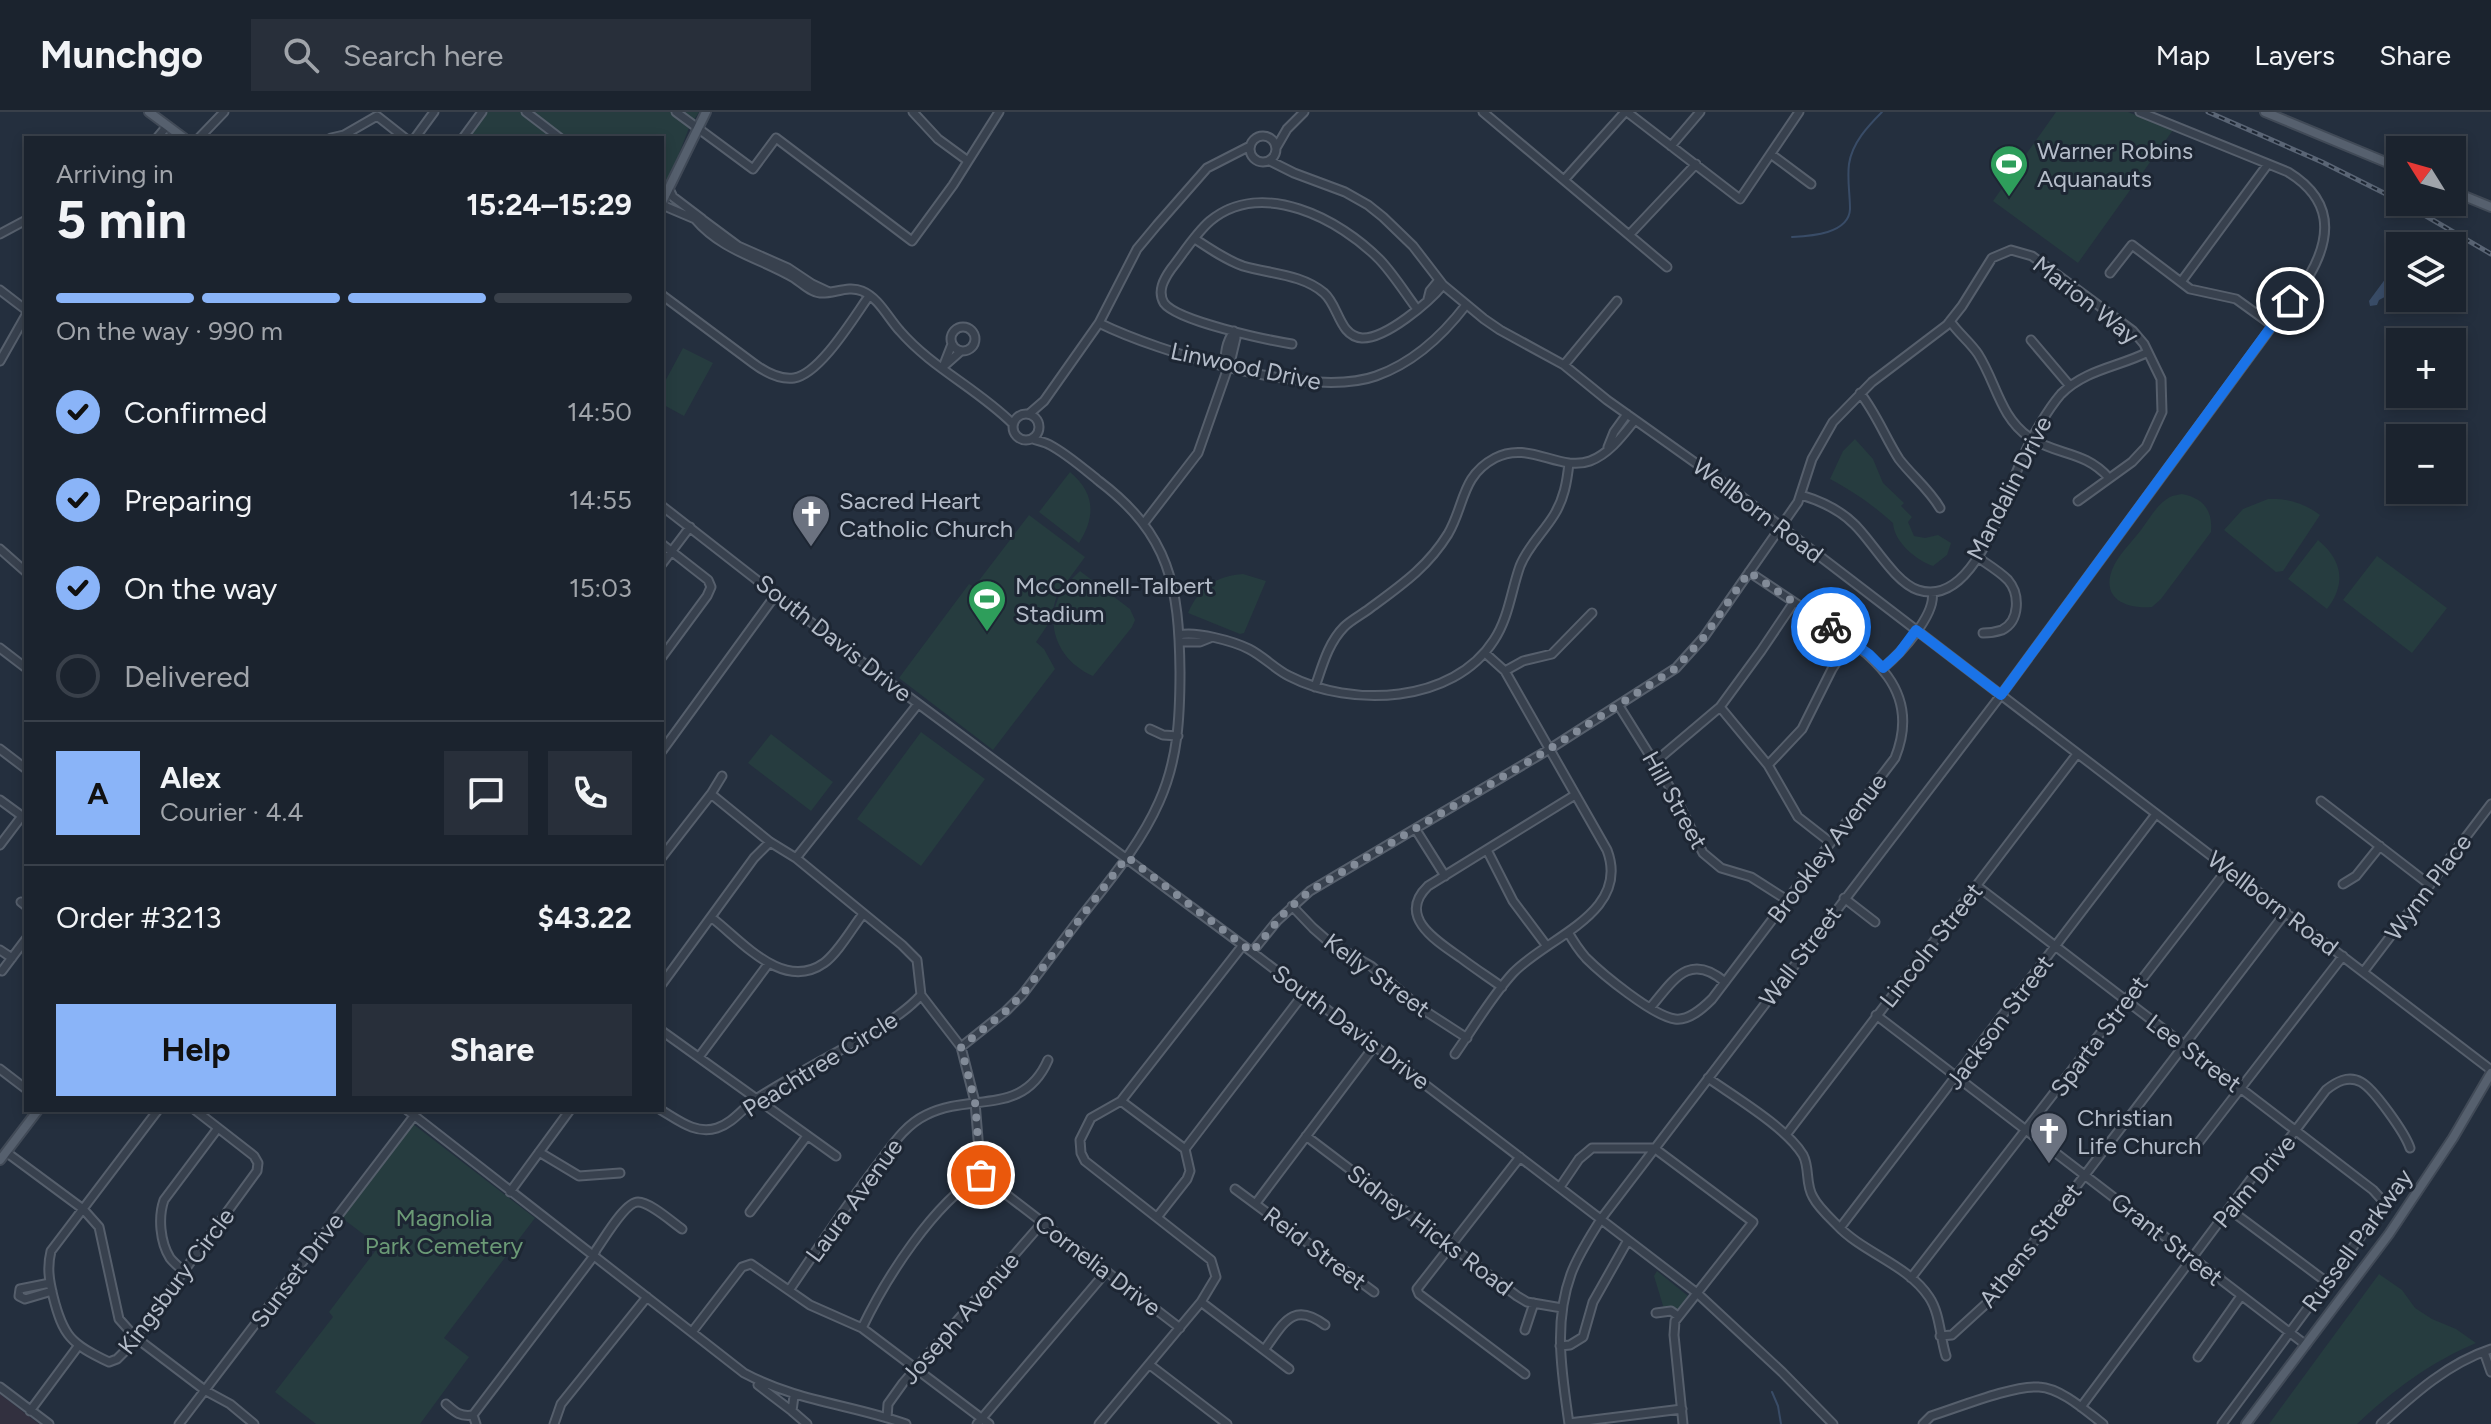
<!DOCTYPE html>
<html lang="en">
<head>
<meta charset="utf-8">
<style>
	:root { --surface:#1b232e; --page:#282f3a; --text:#f1f3f6; --muted:#a0a4aa; --line:#39404a; --accent:#8ab4f8 }
	body { margin:0; font-family:Figtree,sans-serif; background:var(--page); color:var(--text); height:100vh; display:flex; flex-direction:column; font-size:30px; white-space:nowrap }
	* { box-sizing:border-box; margin:0 }
	p { font-size:26px; color:var(--muted) }
	.icon { flex:none; width:44px; height:44px; fill:none; stroke:currentColor; stroke-width:2; stroke-linecap:round; stroke-linejoin:round }
	.map { position:relative; flex:1; overflow:hidden }
	.side { position:absolute; left:24px; top:24px; width:640px; height:976px; display:flex; flex-direction:column; background:var(--surface); border-radius:0px; box-shadow:0 4px 12px #0003,0 0 0 2px var(--line) }
	.side>* { flex:none }
	.needle { width:52px; rotate:307deg }
	.fabs { position:absolute; left:2386px; top:24px; display:grid; gap:16px }
	.fabs a { display:grid; place-items:center; width:80px; height:80px; border-radius:0px; background:var(--surface); box-shadow:0 4px 12px #0003,0 0 0 2px var(--line); font-size:40px }
	.pin { position:absolute; display:grid; place-items:center; width:68px; height:68px; color:#fff; margin:-34px; border:4px solid #fff; border-radius:50%; box-shadow:0 2px 8px #0007 }
	.courier { position:absolute; display:grid; place-items:center; width:80px; height:80px; margin:-40px; border:6px solid #1a73e8; border-radius:50%; background:#fff; color:#222; box-shadow:0 2px 10px #0007 }
	.headline em { font-style:normal; font-weight:700 }
	.headline div { display:flex; flex-direction:column-reverse }
	.headline { display:flex; align-items:center; justify-content:space-between; height:136px; padding:0 32px }
	h1 { font-size:52px; font-weight:700; line-height:60px }
	.bar { display:grid; grid-template-columns:repeat(4,1fr); gap:12px 8px; align-content:center; height:96px; padding:0 32px }
	.bar i { height:10px; border-radius:6px; background:var(--line) }
	.bar .selected { background:var(--accent) }
	.bar p { grid-column:span 4 }
	.line { display:flex; align-items:center; gap:20px; padding:0 32px; border-top:2px solid var(--line) }
	.line div { flex:1 }
	.round { display:grid; place-items:center; flex:none; width:84px; height:84px; border-radius:0px; background:var(--page) }
	ol { padding:0 32px; list-style:none }
	li { display:flex; align-items:center; gap:24px; height:88px }
	li p { margin-inline-start:auto }
	li .icon { padding:8px; border-radius:50%; background:var(--accent); color:#111; stroke-width:4 }
	li:last-child { color:var(--muted) }
	li i { width:44px; height:44px; border:4px solid var(--line); border-radius:50% }
	.button { display:flex; gap:16px; margin-top:auto; padding:16px 32px }
	.button a { flex:1; height:92px; border-radius:0px; background:var(--accent); color:#111; font-size:32px; font-weight:700; line-height:92px; text-align:center }
	.button a+a { background:var(--page); color:var(--text) }
	header { display:flex; align-items:center; gap:48px; box-sizing:border-box; height:112px; padding:0 40px; background:var(--surface); border-bottom:2px solid var(--line) }
	header strong { font-size:38px }
	nav { display:flex; gap:44px; margin-inline-start:auto; font-size:28px }
	.search { width:560px; height:72px; background:var(--page); display:flex; align-items:center; gap:20px; box-sizing:border-box; padding:0 28px; border-radius:0px; color:var(--muted); font-size:30px }
	.map>svg:first-child { display:block }
	.medical { fill:#32303f }
	.green { fill:#263c3f }
	.water { fill:#394c67 }
	.lines { fill:none; stroke-linecap:round; stroke-linejoin:round }
	.stream { stroke:#394c67; stroke-width:2 }
	.minor-casing { stroke:#565f6c; stroke-width:11 }
	.major-casing { stroke:#414a57; stroke-width:12 }
	.minor { stroke:#38414e; stroke-width:7 }
	.major { stroke:#56606e; stroke-width:8 }
	.rail-casing { stroke:#5a6575; stroke-width:5 }
	.rail { stroke:#1d2633; stroke-width:2; stroke-dasharray:6; stroke-linecap:butt }
	.done { stroke:#828b98; stroke-width:8; stroke-dasharray:0 14.4 }
	.route { stroke:#1a73e8; stroke-width:10 }
	.labels { text-anchor:middle; dominant-baseline:central; stroke-width:6; stroke-linejoin:round; paint-order:stroke }
	.poi-label { font-size:24px; fill:#b4bcc9; stroke:#1d2633; text-anchor:start }
	.street-label { font-size:24px; fill:#b4bcc9; stroke:#1d2633 }
	.park-label { font-size:24px; fill:#6b9a76; stroke:#1d2633 }
</style>
</head>
<body>
<header>
<strong>Munchgo</strong>
<div class="search"><svg class="icon" aria-label="search" viewBox="0 0 24 24"><circle cx="10" cy="10" r="6"/><path d="M15 15l6 6"/></svg>Search here</div>
<nav><a>Map</a><a>Layers</a><a>Share</a></nav>
</header>
<div class="map">
<svg width="2491" height="1312" viewBox="0 0 2491 1312">
	<rect width="100%" height="100%" fill="#242f3e"/>
	<path class="medical" d="M0 1282 39 1312H0Z"/>
	<path class="green" d="M484 0H699L689 16 662 85V26H464Z
		M2056 0H2128L2173 18 2078 151 1993 89Z
		M683 236 713 251 684 304 662 292V275Z
		M1855 327 1873 347 1883 371 1904 391 1901 394 1912 405 1908 410 1914 424 1925 426 1938 423 1951 431 1947 443 1933 454C1916 448 1894 430 1893 411 1873 393 1854 380 1830 367L1843 339Z
		M1070 360C1095 381 1096 404 1079 431L1039 400Z
		M2182 382C2203 386 2213 398 2211 420L2161 487 2152 495C2128 497 2101 488 2112 458 2117 444 2132 430 2141 418 2149 407 2158 391 2170 385 2174 383 2178 383 2182 382Z
		M2268 387C2288 386 2304 391 2320 403L2283 459 2276 460 2224 418 2243 397Z
		M1029 403 1085 445 1057 483 1049 511 1036 530 1044 537 1055 557 993 638 899 566 969 472 974 475Z
		M2318 428C2342 448 2347 471 2327 497L2288 467Z
		M2377 444 2447 496 2412 541 2343 488Z
		M1080 459 1130 497 1135 508 1132 515 1093 564C1059 550 1042 512 1062 479 1067 471 1074 465 1080 459Z
		M1243 462 1266 469 1244 521 1240 522 1188 501C1199 476 1215 464 1243 462Z
		M921 620 985 667 921 754 857 707Z
		M771 622 833 670 811 699 748 651Z
		M413 1012 535 1106 444 1226 469 1245 420 1312H316L275 1280 333 1205 329 1200 379 1134 342 1106Z
		M1657 1159 1688 1184 1679 1199 1664 1197 1654 1164Z
		M2379 1162 2402 1178 2415 1196 2432 1207 2456 1217 2476 1231C2431 1250 2393 1278 2357 1312H2269Z"/>
	<path class="water" d="M2400 147V177L2379 188 2377 193 2370 194 2369 189Z"/>
	<g class="lines">
		<path class="stream" d="M1792 125C1810 124 1849 122 1850 97 1850 82 1847 67 1849 52 1852 31 1868 14 1882 0
			M1772 1280 1778 1294 1781 1312"/>
		<g class="minor-casing">
			<path id="minor" d="M526 0 560 26
				M676 0 753 57 776 26 912 129 953 73 999 0
				M913 0 938 27 968 49
				M1483 0 1667 155
				M1627 0 1740 87 1799 0
				M1250 37a13 13 0 1 1 26 0a13 13 0 1 1-26 0Z
				M157 26 167 14
				M199 26 224 0
				M331 26 344 23 377 4 405 26
				M415 26 434 0
				M463 26 482 0
				M1671 34 1700 0
				M1276 36 1287 17 1304 0
				M1772 43 1811 72
				M1270 49 1294 61 1345 80 1368 93 1383 105 1413 134 1443 173 1484 207 1500 218 1564 253 1607 288 1728 374 2491 958
				M1564 68 1625 0
				M668 75 673 85 702 107
				M662 93 695 107 703 108 738 134 788 156 812 172 829 180
				M695 107C722 139 760 146 794 166 802 171 810 180 820 181 834 182 848 173 862 179 879 186 888 206 900 219 932 256 978 277 1013 312
				M0 122 26 108
				M1630 122 1696 52
				M1195 127C1210 137 1226 148 1243 154 1270 162 1302 162 1324 181 1339 194 1339 224 1362 226 1386 227 1429 190 1443 173
				M2110 161 2132 133 2190 177 2236 187 2272 213
				M2181 170 2268 52
				M0 178 26 198
				M662 183 753 251C765 260 779 268 794 266 820 262 854 205 869 184
				M1428 187 1430 179 1439 168
				M1950 209C1958 221 1970 230 1978 242 1996 270 2000 305 2029 325 2057 344 2084 338 2109 366
				M1099 211C1160 241 1312 287 1376 264 1413 251 1443 223 1466 193
				M951 227a12 12 0 1 1 24 0a12 12 0 1 1-24 0Z
				M2031 228 2070 274
				M1292 232C1267 228 1177 209 1164 191 1157 179 1164 167 1171 157 1183 142 1195 122 1210 109 1262 66 1340 107 1380 148 1394 163 1405 181 1417 197
				M0 249 26 203
				M1564 253 1617 189
				M1227 254C1223 243 1227 229 1234 219
				M943 255 952 232
				M943 255 961 239
				M1860 281C1876 301 1885 325 1899 347 1912 364 1929 377 1940 396
				M1013 315a13 13 0 1 1 26 0a13 13 0 1 1-26 0Z
				M1029 302 1044 289 1099 211 1137 137 1157 113 1207 56 1250 34
				M1608 335 1614 320 1627 302
				M1801 383C1821 389 1839 397 1854 412 1873 430 1894 470 1918 478 1976 497 2005 381 2023 345 2031 326 2048 297 2061 282 2086 257 2119 255 2148 240
				M662 394 858 547 1252 840 1697 1181 1782 1260 1833 1312
				M1144 411 1198 341 1231 247 1236 226 1234 219
				M662 432 708 468 711 475 707 484 662 545
				M0 437 26 460
				M1977 445C1987 452 1999 459 2008 468 2020 482 2020 509 2002 518 1996 520 1989 521 1983 521
				M662 452 690 415
				M1179 523C1196 519 1233 529 1249 537 1263 544 1275 557 1289 564 1351 596 1453 592 1494 528 1509 505 1511 479 1520 454 1528 434 1543 421 1554 403 1564 387 1567 370 1569 351
				M1180 530H1200L1210 526
				M0 536 26 556
				M1883 556C1900 542 1937 502 1932 480
				M1505 559 1523 549 1552 542 1592 501
				M1315 575C1322 555 1328 531 1344 515 1351 508 1361 503 1369 497 1400 474 1427 456 1448 422 1465 393 1461 364 1495 346 1529 328 1559 360 1590 349 1609 342 1623 323 1635 308
				M1619 594 1674 682 1703 741 1721 756 1751 765 1787 788
				M1720 595 1768 653 1798 705 1830 730
				M1150 617 1163 623 1178 624
				M0 637 26 657
				M662 639 777 481
				M1655 650 1720 595 1761 539 1794 490
				M1768 653 1802 617 1832 557 1851 528
				M711 682 722 664
				M0 688 26 707
				M2321 689 2430 773
				M1416 718 1445 764
				M0 733 22 704
				M1487 738 1513 789 1546 833
				M796 746 918 592
				M2343 772 2356 764 2380 734
				M1977 774 2373 1078 2384 1090V1093L2222 1312
				M1844 786 1875 810
				M21 790 26 794
				M1292 794 1313 816 1329 830 1371 854 1419 895 1467 926
				M712 806C742 829 783 880 824 851 838 841 852 816 863 802
				M1568 820C1573 829 1579 838 1586 846 1602 862 1653 904 1675 907 1689 909 1703 896 1712 887L1895 646C1923 577 1871 542 1821 508 1797 492 1773 476 1749 460
				M0 838 12 846
				M1252 840 1277 809 1310 779 1548 638 1676 556 1704 525 1798 390 1812 347 1833 310 1872 270 1947 213 1962 194 1992 146 2011 138 2032 144 2133 219 2144 232 2161 267 2162 300 2146 335 2132 350 2078 389
				M2 859 26 827
				M2364 859 2491 692
				M662 872 754 746 770 730
				M1502 875C1488 865 1474 856 1461 846 1438 830 1396 805 1428 774L1575 683
				M921 883 961 935 975 990 981 1063 1180 1216
				M1650 896C1673 869 1689 839 1725 870
				M1876 903 2306 1233
				M662 919 836 1044
				M961 935 1006 899 1022 883C1042 857 1061 831 1081 805 1109 769 1140 733 1159 690 1178 648 1180 605 1180 560 1179 474 1170 423 1099 369 1084 357 1067 342 1050 333 1045 330 1038 329 1033 327
				M1455 942C1474 915 1491 885 1513 861 1547 825 1631 801 1607 738L1505 559 1485 541
				M699 945 769 851
				M0 957 26 977
				M1708 966C1735 985 1787 1016 1803 1043 1810 1056 1805 1072 1813 1085 1818 1095 1829 1105 1837 1113 1863 1141 1907 1152 1929 1185 1940 1201 1940 1225 1946 1244
				M1121 989 1185 1037 1190 1059 1187 1067 1158 1104
				M158 998 51 1139C47 1155 49 1168 53 1184 63 1224 71 1232 109 1250L117 1247 127 1237 257 1059 258 1051 254 1044 195 998
				M407 998 744 1261C798 1290 850 1292 906 1312
				M661 998C678 1008 696 1023 717 1016 733 1011 743 996 756 987 790 965 827 946 862 926 883 913 905 901 921 883L917 848 902 833 796 746 770 730 711 682 662 745
				M1786 1023 2077 642
				M1306 1024 1517 1184 1527 1190 1562 1196
				M2199 1030 2343 844
				M1185 1037 1305 880
				M6 1040 83 1097 99 1115 119 1207 135 1225 206 1279 230 1292 254 1312
				M539 1040 579 1064 620 1061
				M1520 1045 1417 1177 1419 1182 1525 1262
				M1560 1075 1579 1047 1592 1036H1654L1753 1110 1675 1209 1674 1223 1683 1312
				M1235 1077 1374 1180
				M510 1080 570 998
				M1256 1091 1375 933
				M2229 1097 2328 1171
				M750 1100 807 1024
				M1840 1116 2156 702
				M185 1160C180 1156 174 1151 170 1146 160 1130 158 1105 164 1088L218 1016
				M1911 1166 2228 756
				M50 1171 20 1177 19 1184 25 1187 52 1179
				M790 1177C818 1136 845 1095 875 1056 890 1037 903 1014 926 1003 972 980 1023 1005 1048 948
				M1201 1190 1289 1257
				M1656 1201 1671 1199 1678 1204
				M862 1216C886 1166 933 1092 981 1063
				M1525 1218 1534 1191
				M692 1220 742 1155 751 1152 810 1193 862 1216 989 1312
				M1940 1224 1952 1223 1987 1191 2286 800
				M1560 1234 1570 1233 1583 1225 1593 1190 1628 1128
				M1264 1238C1283 1213 1292 1188 1325 1213
				M2484 1240 2491 1260
				M2198 1245 2241 1184
				M1150 1253 1227 1312
				M758 1273 792 1299
				M0 1275 49 1312
				M794 1284 792 1299 807 1312
				M446 1292C455 1300 460 1305 473 1303
				M2081 1295 2251 1067 2276 1044 2326 978C2336 970 2348 963 2361 970 2374 977 2405 1021 2410 1036
				M30 1299 79 1233
				M887 1306 888 1292 903 1271 1042 1111
				M1569 1311 1682 1297
				M179 1312 414 1004
				M476 1312 473 1303 593 1145 596 1138C604 1127 625 1090 638 1090 650 1090 672 1110 682 1117
				M554 1312 561 1292 647 1185
				M977 1312 1106 1160
				M1099 1312 1201 1190 1216 1165 1211 1148 1085 1049 1081 1041 1080 1028 1091 1006 1121 989 1243 833
				M1569 1312C1562 1262 1553 1211 1571 1162 1578 1143 1590 1125 1601 1107L2001 583 2309 164C2333 123 2332 87 2288 60L2140 0
				M1923 1312 1931 1304C1957 1296 2013 1273 2039 1275 2061 1276 2086 1299 2103 1312
				M2381 1312C2414 1282 2448 1251 2491 1237"/>
		</g>
		<g class="major-casing">
			<path id="major" d="M149 0 184 26
				M2265 0 2400 56
				M2452 79 2491 95
				M662 90 706 0
				M0 1048 38 998
				M2246 1312 2389 1122 2453 1026 2491 961"/>
		</g>
		<use href="#minor" class="minor"/>
		<use href="#major" class="major"/>
		<g class="rail-casing">
			<path id="rail" d="M2208 0 2322 50 2400 89
				M2402 90 2491 142"/>
		</g>
		<use href="#rail" class="rail"/>
	</g>
	<g class="lines">
		<path class="done" d="M981 1063 975 990 961 935 1006 899 1022 883 1127 745 1252 840 1286 799 1310 779 1548 638 1676 556 1704 525 1749 460 1831 515"/>
		<path class="route" d="M1831 515 1869 542 1883 556 1899 541 1916 518 2001 583 2290 189"/>
	</g>
	<defs>
		<g id="stadium-pin" transform="scale(2)"><path d="M0 17L-7.5 6A9.5 9.5 0 1 1 7.5 6Z" fill="#2e9e5b" stroke="#1d2633"/><path d="M0-5a6.5 5 0 1 0 0 10a6.5 5 0 1 0 0-10ZM-3.5-1.8h7v3.6h-7Z" fill="#fff"/></g>
		<g id="church-pin" transform="scale(2)"><path d="M0 17L-7.5 6A9.5 9.5 0 1 1 7.5 6Z" fill="#6b7280" stroke="#1d2633"/><path d="M-1.2-6h2.4v3.5h3.3v2.4h-3.3V6h-2.4V-.1h-3.3v-2.4h3.3Z" fill="#fff"/></g>
	</defs>
	<g fill-rule="evenodd">
		<use href="#stadium-pin" x="2009" y="52"/>
		<use href="#church-pin" x="811" y="402"/>
		<use href="#stadium-pin" x="987" y="487"/>
		<use href="#church-pin" x="2049" y="1019"/>
	</g>
	<g class="labels">
		<g class="poi-label">
			<text x="2037" y="38">Warner Robins<tspan x="2037" dy="28">Aquanauts</tspan></text>
			<text x="839" y="388">Sacred Heart<tspan x="839" dy="28">Catholic Church</tspan></text>
			<text x="1015" y="473">McConnell-Talbert<tspan x="1015" dy="28">Stadium</tspan></text>
			<text x="2077" y="1005">Christian<tspan x="2077" dy="28">Life Church</tspan></text>
		</g>
		<g class="street-label">
			<text transform="translate(2086 188) rotate(38)">Marion Way</text>
			<text transform="translate(1246 254) rotate(12)">Linwood Drive</text>
			<text transform="translate(2009 376) rotate(-63)">Mandalin Drive</text>
			<text transform="translate(1758 398) rotate(37)">Wellborn Road</text>
			<text transform="translate(834 526) rotate(38)">South Davis Drive</text>
			<text transform="translate(1675 688) rotate(61)">Hill Street</text>
			<text transform="translate(1827 736) rotate(-53)">Brookley Avenue</text>
			<text transform="translate(2428 775) rotate(-53)">Wynn Place</text>
			<text transform="translate(2273 791) rotate(37)">Wellborn Road</text>
			<text transform="translate(1931 833) rotate(-52)">Lincoln Street</text>
			<text transform="translate(1800 844) rotate(-53)">Wall Street</text>
			<text transform="translate(1377 863) rotate(36)">Kelly Street</text>
			<text transform="translate(1999 910) rotate(-53)">Jackson Street</text>
			<text transform="translate(1351 915) rotate(37)">South Davis Drive</text>
			<text transform="translate(2099 924) rotate(-53)">Sparta Street</text>
			<text transform="translate(2194 941) rotate(37)">Lee Street</text>
			<text transform="translate(820 952) rotate(-32)">Peachtree Circle</text>
			<text transform="translate(2254 1069) rotate(-50)">Palm Drive</text>
			<text transform="translate(854 1088) rotate(-54)">Laura Avenue</text>
			<text transform="translate(1430 1118) rotate(37)">Sidney Hicks Road</text>
			<text transform="translate(2167 1127) rotate(38)">Grant Street</text>
			<text transform="translate(2357 1128) rotate(-54)">Russell Parkway</text>
			<text transform="translate(2030 1133) rotate(-52)">Athens Street</text>
			<text transform="translate(1315 1136) rotate(37)">Reid Street</text>
			<text transform="translate(1098 1153) rotate(37)">Cornelia Drive</text>
			<text transform="translate(297 1158) rotate(-53)">Sunset Drive</text>
			<text transform="translate(176 1169) rotate(-53)">Kingsbury Circle</text>
			<text transform="translate(960 1206) rotate(-49)">Joseph Avenue</text>
		</g>
		<g class="park-label">
			<text x="444" y="1105">Magnolia<tspan x="444" dy="28">Park Cemetery</tspan></text>
		</g>
	</g>
</svg>
<div class="fabs">
<a><svg class="needle" viewBox="-14 -14 28 28"><path d="M0-13l5 13h-10z" fill="#e53935"/><path d="M0 13l5-13h-10z" fill="#a0a4aa"/></svg></a>
<a><svg class="icon" aria-label="layers" viewBox="0 0 24 24"><path d="M12 4l9 5-9 5-9-5zM3 14l9 5 9-5"/></svg></a>
<a>+</a>
<a>−</a>
</div>
<div class="pin" style="left:981px;top:1063px;background:#ea580c"><svg class="icon" aria-label="bag" viewBox="0 0 24 24"><path d="M5 8h14l-1 12H6zM9 8a3 3 0 0 1 6 0"/></svg></div>
<div class="pin" style="left:2290px;top:189px;background:#1f2937"><svg class="icon" aria-label="home" viewBox="0 0 24 24"><path d="M3 11l9-7 9 7M6 9v11h12V9"/></svg></div>
<div class="courier" style="left:1831px;top:515px"><svg class="icon" aria-label="bike" viewBox="0 0 24 24"><circle cx="6" cy="16" r="4"/><circle cx="18" cy="16" r="4"/><path d="M6 16l4-8h5l3 8M10 8l3 8H6M13 5h3"/></svg></div>
<section class="side">
<div class="headline"><div><h1>5 min</h1><p>Arriving in</p></div><em>15:24–15:29</em></div>
<div class="bar"><i class="selected"></i><i class="selected"></i><i class="selected"></i><i></i><p>On the way · 990 m</p></div>
<ol>
<li><svg class="icon" aria-label="check" viewBox="0 0 24 24"><path d="M5 12l5 5 9-10"/></svg>Confirmed<p>14:50</p></li>
<li><svg class="icon" aria-label="check" viewBox="0 0 24 24"><path d="M5 12l5 5 9-10"/></svg>Preparing<p>14:55</p></li>
<li><svg class="icon" aria-label="check" viewBox="0 0 24 24"><path d="M5 12l5 5 9-10"/></svg>On the way<p>15:03</p></li>
<li><i></i>Delivered</li>
</ol>
<div class="line" style="height:144px"><b class="round" style="background:var(--accent);color:#111">A</b><div><b>Alex</b><p>Courier · 4.4</p></div><a class="round"><svg class="icon" aria-label="chat" viewBox="0 0 24 24"><path d="M4 5h16v11H9l-5 4z"/></svg></a><a class="round"><svg class="icon" aria-label="phone" viewBox="0 0 24 24"><path d="M5 4h4l2 5-3 2q2 4 5 5l2-3 5 2v4C11 20 4 13 5 4z"/></svg></a></div>
<div class="line" style="height:104px"><div>Order #3213</div><b>$43.22</b></div>
<div class="button"><a>Help</a><a>Share</a></div>
</section>
</div>
</body>
</html>
